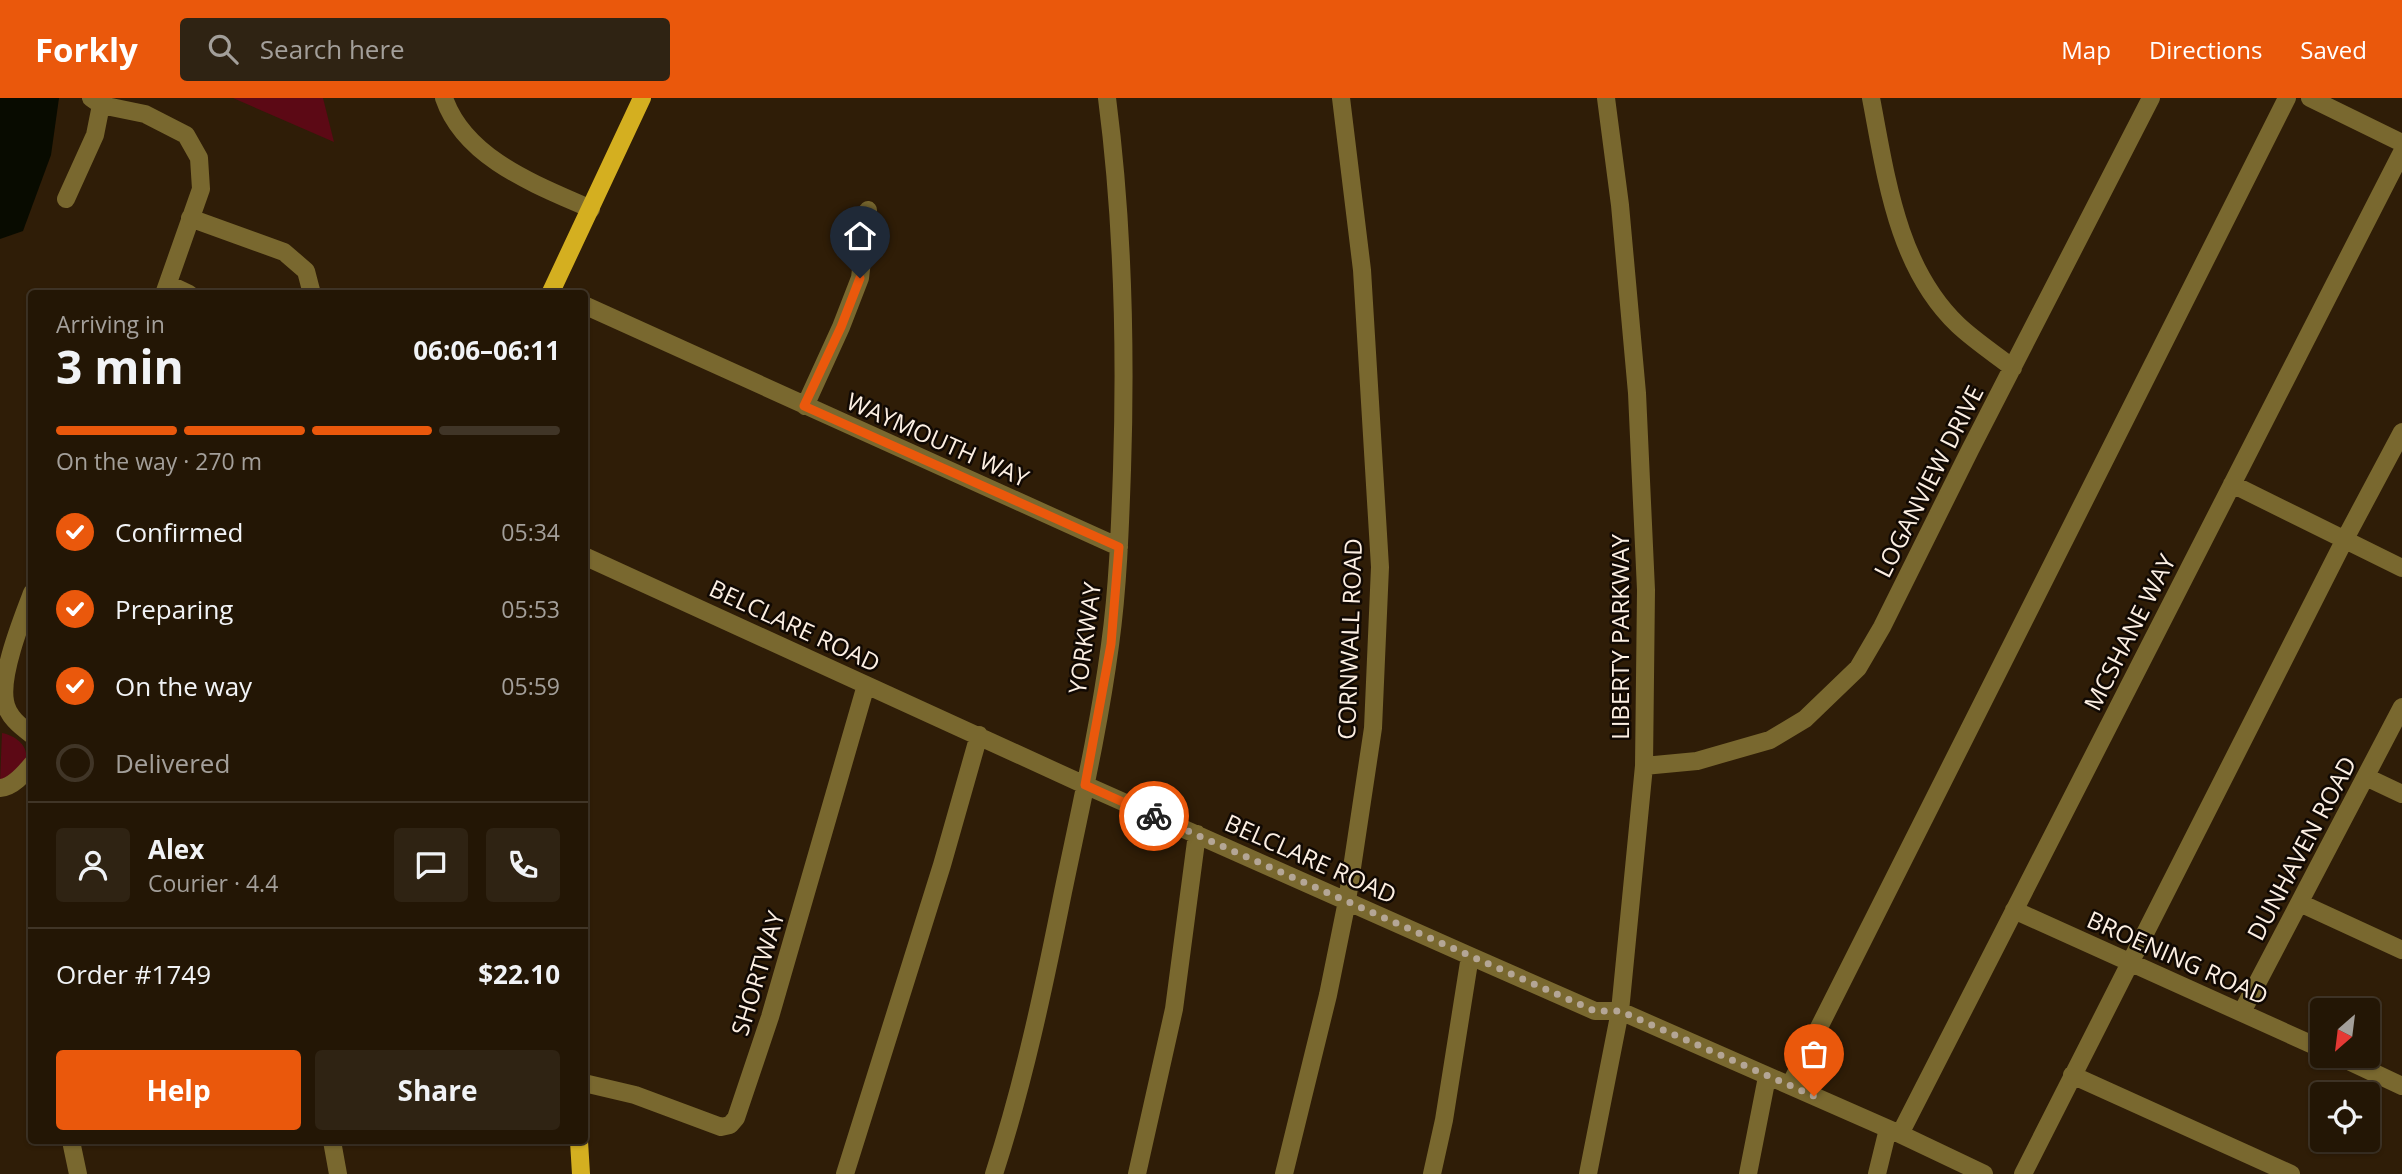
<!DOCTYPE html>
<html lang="en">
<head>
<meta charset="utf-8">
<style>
	:root { --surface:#231605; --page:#2f2313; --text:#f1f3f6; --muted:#a39f9a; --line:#403527; --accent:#ea580c }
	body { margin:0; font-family:"Open Sans",sans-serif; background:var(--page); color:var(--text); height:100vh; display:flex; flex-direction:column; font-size:26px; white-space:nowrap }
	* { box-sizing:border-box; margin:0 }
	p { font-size:23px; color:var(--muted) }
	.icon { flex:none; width:38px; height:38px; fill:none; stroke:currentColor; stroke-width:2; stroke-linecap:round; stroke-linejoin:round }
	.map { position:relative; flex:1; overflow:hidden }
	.side { position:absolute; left:28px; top:192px; width:560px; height:854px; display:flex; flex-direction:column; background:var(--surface); border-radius:7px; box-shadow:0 2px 5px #0004,0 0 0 2px var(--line) }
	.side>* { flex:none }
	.needle { width:46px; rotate:208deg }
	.fabs { position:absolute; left:2310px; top:900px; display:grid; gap:14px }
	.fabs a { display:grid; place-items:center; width:70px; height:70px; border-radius:7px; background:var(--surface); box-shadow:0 2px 5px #0004,0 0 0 2px var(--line); font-size:35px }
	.pin { position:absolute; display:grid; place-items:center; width:60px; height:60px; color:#fff; margin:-72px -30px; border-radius:50% 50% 50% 0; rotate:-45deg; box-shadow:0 0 7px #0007 }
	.pin .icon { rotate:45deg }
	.courier { position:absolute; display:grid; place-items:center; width:70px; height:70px; margin:-35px; border:5px solid #ea580c; border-radius:50%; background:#fff; color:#222; box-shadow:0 2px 9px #0007 }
	.overview em { font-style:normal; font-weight:700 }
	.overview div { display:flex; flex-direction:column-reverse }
	.overview { display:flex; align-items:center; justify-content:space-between; height:119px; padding:0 28px }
	h1 { font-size:46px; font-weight:700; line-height:52px }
	.bar { display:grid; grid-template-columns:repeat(4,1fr); gap:10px 7px; align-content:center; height:84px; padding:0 28px }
	.bar i { height:9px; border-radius:5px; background:var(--line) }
	.bar .active { background:var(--accent) }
	.bar p { grid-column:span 4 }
	.line { display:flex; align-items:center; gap:18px; padding:0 28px; border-top:2px solid var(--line) }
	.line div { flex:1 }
	.round { display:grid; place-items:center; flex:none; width:74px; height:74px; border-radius:7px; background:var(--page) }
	ol { padding:0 28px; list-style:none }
	li { display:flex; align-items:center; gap:21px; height:77px }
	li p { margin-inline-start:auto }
	li .icon { padding:7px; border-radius:50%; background:var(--accent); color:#fff; stroke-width:4 }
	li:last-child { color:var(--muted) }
	li i { width:38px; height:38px; border:4px solid var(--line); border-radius:50% }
	.cta { display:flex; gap:14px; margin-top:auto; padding:14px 28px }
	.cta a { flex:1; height:80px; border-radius:7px; background:var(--accent); color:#fff; font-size:28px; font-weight:700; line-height:80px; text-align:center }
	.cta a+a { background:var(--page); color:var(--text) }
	header { display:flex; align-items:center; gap:42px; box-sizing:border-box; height:98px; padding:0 35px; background:var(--accent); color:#fff }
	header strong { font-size:33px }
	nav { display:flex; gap:38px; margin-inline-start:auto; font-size:24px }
	.search { width:490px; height:63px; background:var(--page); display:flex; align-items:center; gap:18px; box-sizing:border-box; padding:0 24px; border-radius:7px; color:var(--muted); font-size:26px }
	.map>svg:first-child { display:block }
	.green { fill:#5c0915 }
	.water { fill:#080b00 }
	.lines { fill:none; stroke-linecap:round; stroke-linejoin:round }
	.minor { stroke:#79682f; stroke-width:18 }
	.major { stroke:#d4af20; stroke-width:18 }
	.done { stroke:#b4a696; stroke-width:7; stroke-dasharray:0 12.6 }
	.route { stroke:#ea580c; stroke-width:9 }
	.labels { text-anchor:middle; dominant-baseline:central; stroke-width:5; stroke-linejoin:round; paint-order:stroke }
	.street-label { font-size:24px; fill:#fcefe3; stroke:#110903 }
</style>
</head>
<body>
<header>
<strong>Forkly</strong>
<div class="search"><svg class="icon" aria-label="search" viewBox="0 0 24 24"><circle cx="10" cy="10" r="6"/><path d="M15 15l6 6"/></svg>Search here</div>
<nav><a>Map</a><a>Directions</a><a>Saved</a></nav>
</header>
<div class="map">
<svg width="2402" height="1076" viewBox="0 0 2402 1076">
	<rect width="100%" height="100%" fill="#2f1d07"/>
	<path class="green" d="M233 0H323L334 44Z
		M2 635C23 639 37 659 16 676 11 679 5 681 0 684Z"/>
	<path class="water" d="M0 0H59L51 57 23 133 0 141Z"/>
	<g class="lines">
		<path class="minor" d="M91 0 101 7 145 16 186 37 199 60 201 91 164 196
			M444 0C465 61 537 87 591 111
			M1871 0C1886 78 1897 169 1958 227 1975 243 1995 256 2013 270
			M2310 0 2402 45
			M66 101 95 37 101 7
			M190 120 284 154 306 173 312 196
			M168 186 189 196
			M584 207 1119 449
			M805 308 841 229 860 180 868 112
			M2232 386 2402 470
			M584 458 1085 687 1470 858 1595 913H1620L1900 1036 1984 1076
			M32 495C22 521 0 576 5 603 7 618 20 628 32 637
			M1644 668 1697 663 1770 642 1805 621 1858 570 1882 529 1970 352 2151 0
			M2366 679 2402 696
			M0 690C13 689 24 676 32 666
			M2300 805 2402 852
			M2014 812 2322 951
			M2242 914 2402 609
			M2336 957 2402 988
			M2072 977 2291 1076
			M584 985 635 997 721 1029 730 1027 736 1020 770 919 866 587
			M1790 987 2287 0
			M1900 1036 2402 54
			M71 1043 78 1076
			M332 1043 338 1076
			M845 1076 942 767 979 637
			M994 1076C1024 984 1044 889 1063 794 1080 712 1099 630 1110 547 1118 489 1120 430 1122 372 1126 248 1123 123 1107 0
			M1137 1076 1174 911 1197 736
			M1284 1076 1328 897 1347 803 1373 630 1380 469 1362 172 1341 0
			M1432 1076 1444 1022 1470 858
			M1588 1076 1620 913 1644 668 1646 492 1637 295 1620 107 1606 0
			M1748 1076 1767 979
			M1877 1076 1888 1031
			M2023 1076 2345 441 2402 334"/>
		<path class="major" d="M550 196 642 0
			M579 1043 581 1076"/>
	</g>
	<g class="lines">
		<path class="done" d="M1154 718 1595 913H1620L1814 998"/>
		<path class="route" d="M860 180 841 229 804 308 1119 449 1111 546 1085 687 1154 718"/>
	</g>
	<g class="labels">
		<g class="street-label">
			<text transform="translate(938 341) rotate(24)">WAYMOUTH WAY</text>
			<text transform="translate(1928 383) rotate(-63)">LOGANVIEW DRIVE</text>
			<text transform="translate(795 527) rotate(25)">BELCLARE ROAD</text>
			<text transform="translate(2129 534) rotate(-63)">MCSHANE WAY</text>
			<text transform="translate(1619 539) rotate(-90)">LIBERTY PARKWAY</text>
			<text transform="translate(1084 540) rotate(-82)">YORKWAY</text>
			<text transform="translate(1349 541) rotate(-88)">CORNWALL ROAD</text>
			<text transform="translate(2301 750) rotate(-62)">DUNHAVEN ROAD</text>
			<text transform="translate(1311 760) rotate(24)">BELCLARE ROAD</text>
			<text transform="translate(2178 859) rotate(24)">BROENING ROAD</text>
			<text transform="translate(757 875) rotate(-73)">SHORTWAY</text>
		</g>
	</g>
</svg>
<div class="fabs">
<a><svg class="needle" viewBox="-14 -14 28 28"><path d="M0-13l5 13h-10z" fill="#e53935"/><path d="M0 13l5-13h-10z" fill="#a39f9a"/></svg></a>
<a><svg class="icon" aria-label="locate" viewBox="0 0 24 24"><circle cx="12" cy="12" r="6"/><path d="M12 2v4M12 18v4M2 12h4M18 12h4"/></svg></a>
</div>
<div class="pin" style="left:1814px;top:998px;background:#ea580c"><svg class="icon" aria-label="bag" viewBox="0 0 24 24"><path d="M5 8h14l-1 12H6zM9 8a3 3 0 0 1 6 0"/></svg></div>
<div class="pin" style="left:860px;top:180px;background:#1f2937"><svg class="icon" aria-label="home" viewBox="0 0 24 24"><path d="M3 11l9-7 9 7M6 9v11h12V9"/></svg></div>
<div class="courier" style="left:1154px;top:718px"><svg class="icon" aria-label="bike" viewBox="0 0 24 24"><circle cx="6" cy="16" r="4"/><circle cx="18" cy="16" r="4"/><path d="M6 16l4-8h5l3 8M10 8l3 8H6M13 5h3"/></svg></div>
<section class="side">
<div class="overview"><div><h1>3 min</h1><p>Arriving in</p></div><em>06:06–06:11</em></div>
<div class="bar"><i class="active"></i><i class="active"></i><i class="active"></i><i></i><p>On the way · 270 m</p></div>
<ol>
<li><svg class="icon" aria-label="check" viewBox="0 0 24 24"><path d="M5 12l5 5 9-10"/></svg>Confirmed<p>05:34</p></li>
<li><svg class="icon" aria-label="check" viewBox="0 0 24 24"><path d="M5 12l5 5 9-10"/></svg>Preparing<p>05:53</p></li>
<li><svg class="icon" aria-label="check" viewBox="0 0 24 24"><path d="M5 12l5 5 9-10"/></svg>On the way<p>05:59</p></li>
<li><i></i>Delivered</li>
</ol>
<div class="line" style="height:126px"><a class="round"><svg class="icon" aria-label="person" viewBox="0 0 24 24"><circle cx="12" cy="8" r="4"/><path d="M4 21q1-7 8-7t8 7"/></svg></a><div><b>Alex</b><p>Courier · 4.4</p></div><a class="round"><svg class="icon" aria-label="chat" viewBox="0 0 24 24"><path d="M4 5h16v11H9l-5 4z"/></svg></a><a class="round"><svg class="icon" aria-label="phone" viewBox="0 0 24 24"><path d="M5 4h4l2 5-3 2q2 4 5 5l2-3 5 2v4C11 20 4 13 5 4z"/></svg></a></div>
<div class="line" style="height:91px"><div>Order #1749</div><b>$22.10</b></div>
<div class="cta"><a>Help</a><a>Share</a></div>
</section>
</div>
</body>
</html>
